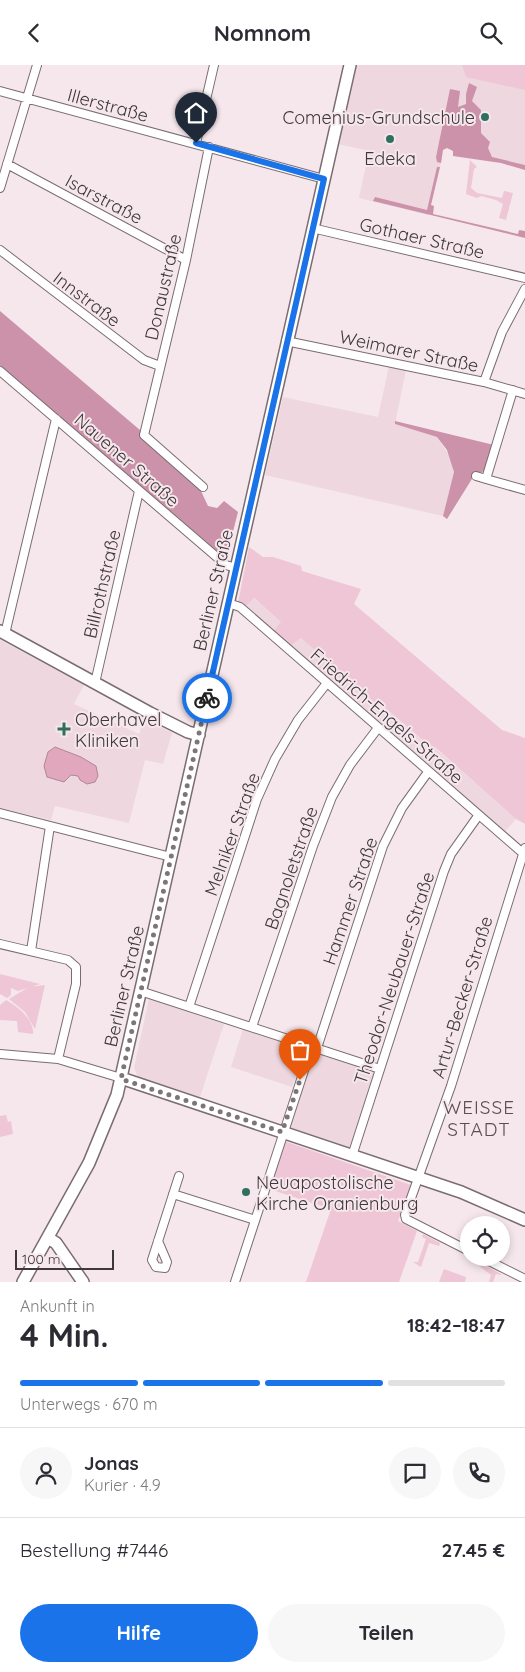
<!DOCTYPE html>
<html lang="de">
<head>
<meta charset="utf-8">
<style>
	:root { --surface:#fff; --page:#f7f7f7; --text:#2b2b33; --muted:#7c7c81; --line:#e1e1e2; --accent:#1a73e8 }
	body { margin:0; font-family:Quicksand,sans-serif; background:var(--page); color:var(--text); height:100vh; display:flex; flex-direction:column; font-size:19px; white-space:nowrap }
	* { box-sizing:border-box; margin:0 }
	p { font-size:16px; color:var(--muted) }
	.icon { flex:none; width:28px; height:28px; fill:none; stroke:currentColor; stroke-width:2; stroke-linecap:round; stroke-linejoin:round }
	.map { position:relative; height:1217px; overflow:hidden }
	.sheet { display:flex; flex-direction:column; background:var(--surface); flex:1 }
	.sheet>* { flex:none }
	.buttons { position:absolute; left:460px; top:1151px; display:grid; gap:10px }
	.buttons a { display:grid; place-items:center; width:50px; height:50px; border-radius:50%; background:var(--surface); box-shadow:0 2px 8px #0003; font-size:25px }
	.scale { position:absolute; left:15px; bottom:12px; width:99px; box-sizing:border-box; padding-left:5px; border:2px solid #3e383a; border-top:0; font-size:14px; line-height:18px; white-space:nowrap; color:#3e383a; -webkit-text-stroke:4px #f6e7ec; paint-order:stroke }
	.pin { position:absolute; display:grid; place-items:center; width:42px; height:42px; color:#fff; margin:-51px -21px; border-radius:50% 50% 50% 0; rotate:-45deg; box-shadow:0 0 5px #0007 }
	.pin .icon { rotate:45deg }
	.courier { position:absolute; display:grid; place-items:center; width:50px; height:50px; margin:-25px; border:4px solid #1a73e8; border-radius:50%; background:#fff; color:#222; box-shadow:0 1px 6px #0007 }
	.headline em { font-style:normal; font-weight:800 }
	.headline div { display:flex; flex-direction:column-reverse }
	.headline { display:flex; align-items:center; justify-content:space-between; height:85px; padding:0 20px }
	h1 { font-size:32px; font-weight:800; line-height:38px }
	.bar { display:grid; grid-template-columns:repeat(4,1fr); gap:8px 5px; align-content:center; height:60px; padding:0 20px }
	.bar i { height:6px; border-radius:4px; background:var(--line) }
	.bar .selected { background:var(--accent) }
	.bar p { grid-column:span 4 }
	.line { display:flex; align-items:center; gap:12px; padding:0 20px; border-top:1px solid var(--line) }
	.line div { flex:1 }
	.round { display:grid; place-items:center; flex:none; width:52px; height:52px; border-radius:26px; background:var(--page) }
	.primary-button { display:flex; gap:10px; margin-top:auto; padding:10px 20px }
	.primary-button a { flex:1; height:58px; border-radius:30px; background:var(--accent); color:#fff; font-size:20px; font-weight:800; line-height:58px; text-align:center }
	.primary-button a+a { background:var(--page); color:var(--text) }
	header { display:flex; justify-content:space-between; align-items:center; height:65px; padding:0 20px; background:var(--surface); font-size:22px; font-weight:800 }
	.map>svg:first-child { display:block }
	.built { fill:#eed7df }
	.green { fill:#eec6d5 }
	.forest { fill:#cb92a9 }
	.water { fill:#e1a7bd; stroke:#b08696 }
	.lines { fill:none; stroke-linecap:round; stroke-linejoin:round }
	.street-casing { stroke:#7a6d72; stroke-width:10 }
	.secondary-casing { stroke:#7a6d72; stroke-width:14 }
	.street { stroke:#fff; stroke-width:8 }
	.secondary { stroke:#fff; stroke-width:11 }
	.done { stroke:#7e7578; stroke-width:5; stroke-dasharray:0 9 }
	.route { stroke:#1a73e8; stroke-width:6 }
	.poi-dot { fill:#2f6f5e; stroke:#f6e7ec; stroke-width:2 }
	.labels { text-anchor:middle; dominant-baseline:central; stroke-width:4; stroke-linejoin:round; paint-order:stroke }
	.street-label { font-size:18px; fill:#3e383a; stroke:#f6e7ec }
	.poi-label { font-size:18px; fill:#3e383a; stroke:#f6e7ec; text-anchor:start }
	.neighbourhood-label { font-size:19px; letter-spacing:1px; fill:#5a4e52; stroke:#f6e7ec }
</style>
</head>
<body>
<header><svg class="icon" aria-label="back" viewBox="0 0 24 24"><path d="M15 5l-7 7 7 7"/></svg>Nomnom<svg class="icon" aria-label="search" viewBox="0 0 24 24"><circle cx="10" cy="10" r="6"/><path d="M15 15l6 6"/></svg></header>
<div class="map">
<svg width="525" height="1217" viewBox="0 0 525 1217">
	<rect width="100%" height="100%" fill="#f6e7ec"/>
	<path class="built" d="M357 0H525V100L439 80 436 91 442 93 428 150 359 133 369 86 338 79Z
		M389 301 406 305 395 359 437 372 451 393 454 407 443 451 265 410 283 332 378 352Z
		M253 533 281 557 289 582 301 573 379 641 382 640 432 684 434 682 516 754 502 770 244 543Z
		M0 575 84 620 74 639 139 669 145 654 172 668 163 699 145 695 129 758 55 741 51 755 0 743Z
		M149 934 224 959 200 1032 138 1012 134 1003Z
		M243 964 304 985 292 1022 231 1002Z
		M313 987 374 1007 350 1082 289 1062Z"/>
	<path class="green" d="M462 0H525V25L466 12Z
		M470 95 477 102 474 104 471 123 477 128 502 133 504 126 513 128 506 155 499 153 503 139 496 135 481 131 477 133 466 129Z
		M249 482 263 492H273L301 501 302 506 361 524 354 539 502 665 525 673V759L516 754 435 682 433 684 382 640 379 641 301 573 289 582 272 568 281 557 254 533 244 543 238 538Z
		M0 909 40 919 18 926 11 923V930L7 933 0 929Z
		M45 920 35 964 25 947 9 934 29 922Z
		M6 935C18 942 34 954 33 969L18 967 17 956 0 955V940Z
		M6 1050 8 1057 11 1056 13 1069 0 1072V1051Z
		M284 1076 411 1120 398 1156 417 1166 399 1217H306L331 1144 269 1124Z
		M423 1169 440 1178 439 1181 429 1178 421 1202 413 1197H418L426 1174 422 1172Z
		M481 1198 501 1209V1210L496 1209 493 1217H489L491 1210 479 1201Z
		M444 1204 466 1212 465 1217H439Z"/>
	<path class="forest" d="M469 18 477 22 472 36 481 45V68L490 77 488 83 492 92 525 100V105L501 98 453 91V86L447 83 443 85 441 98 437 97 436 92 450 24 460 26 458 42 466 39V29Z
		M437 102H440L431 140 434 141 433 149 518 169 519 165 525 166V173L373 136 375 132 427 145Z
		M0 246 194 411 208 441 217 443 224 436 238 447 227 490 222 491 0 301Z
		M395 356 494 380 485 406 475 409 447 454 443 451 454 407 447 385 437 372 395 359Z"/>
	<path class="water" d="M55 682 81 692 96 701 98 711 95 717 87 719 80 715 78 711 71 710 64 717 47 712 44 701 48 687Z"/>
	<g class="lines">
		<g class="street-casing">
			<path id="street" d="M0 26 324 114
				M196 78 214 0
				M7 99 186 195
				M0 123 37 0
				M312 163 525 213
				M0 185 144 295 160 301
				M286 276 484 317 525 329
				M0 306 226 500 236 503
				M484 317 502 267 525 224
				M476 411 486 414 513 325
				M486 414 525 425
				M203 422 144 370 186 195 209 82
				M228 538 240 542 525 790
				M5 569 56 354
				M95 618 139 426
				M0 748 171 792
				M0 879 68 895 76 902V919L58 994
				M31 886 50 761
				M140 926 380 1004
				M189 942 257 734 275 694 298 655 327 618
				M252 962 313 781 332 732 350 700 378 663
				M317 983 383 781 402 743 428 707
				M0 989 58 994 121 1013
				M352 1091 444 806 451 789 478 751
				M173 1129 255 1155
				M158 1176 167 1197 165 1203 156 1202 152 1195 179 1111
				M469 1186 406 1154 405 1150 451 1021 525 783
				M481 1192 525 1214
				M235 1217 312 981"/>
		</g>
		<g class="secondary-casing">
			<path id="secondary" d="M0 566 150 648 188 667 199 670
				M121 1013 461 1127 525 1155
				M48 1173 56 1178 83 1217
				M23 1217 89 1098 117 1030 350 0"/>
		</g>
		<use href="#street" class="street"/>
		<use href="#secondary" class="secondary"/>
	</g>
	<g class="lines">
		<path class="done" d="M207 633 121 1014 282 1067 300 1015"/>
		<path class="route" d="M196 78 324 114 207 633"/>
	</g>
	<g class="poi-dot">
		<circle cx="485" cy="52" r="5"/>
		<circle cx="390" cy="74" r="5"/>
		<path d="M61.5 656.5h5v5h5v5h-5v5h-5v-5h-5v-5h5z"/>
		<circle cx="246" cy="1127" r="5"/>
	</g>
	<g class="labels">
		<g class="street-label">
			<text transform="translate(108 40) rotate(15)">Illerstraße</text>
			<text transform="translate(104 134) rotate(28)">Isarstraße</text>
			<text transform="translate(422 173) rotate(13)">Gothaer Straße</text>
			<text transform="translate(163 222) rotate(-77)">Donaustraße</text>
			<text transform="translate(87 234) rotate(37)">Innstraße</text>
			<text transform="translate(409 286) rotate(12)">Weimarer Straße</text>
			<text transform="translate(127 395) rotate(41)">Nauener Straße</text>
			<text transform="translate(102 519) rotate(-77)">Billrothstraße</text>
			<text transform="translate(213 525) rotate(-77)">Berliner Straße</text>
			<text transform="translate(387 651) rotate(41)">Friedrich-Engels-Straße</text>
			<text transform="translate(232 769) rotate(-70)">Melniker Straße</text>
			<text transform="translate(291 803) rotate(-71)">Bagnoletstraße</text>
			<text transform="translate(350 836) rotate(-71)">Hammer Straße</text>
			<text transform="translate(394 913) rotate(-72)">Theodor-Neubauer-Straße</text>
			<text transform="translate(124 921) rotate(-77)">Berliner Straße</text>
			<text transform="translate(462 932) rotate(-73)">Artur-Becker-Straße</text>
		</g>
		<g class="poi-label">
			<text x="475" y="52" text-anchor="end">Comenius-Grundschule</text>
			<text x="390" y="93" text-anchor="middle">Edeka</text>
			<text x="75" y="654">Oberhavel<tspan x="75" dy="21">Kliniken</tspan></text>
			<text x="256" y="1117">Neuapostolische<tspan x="256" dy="21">Kirche Oranienburg</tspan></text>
		</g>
		<g class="neighbourhood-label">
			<text x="479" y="1042">WEISSE<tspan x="479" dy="22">STADT</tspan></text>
		</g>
	</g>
</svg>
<div class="buttons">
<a><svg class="icon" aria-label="locate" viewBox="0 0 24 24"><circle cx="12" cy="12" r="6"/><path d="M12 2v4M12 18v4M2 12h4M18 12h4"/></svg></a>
</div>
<div class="scale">100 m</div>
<div class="pin" style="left:300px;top:1015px;background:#ea580c"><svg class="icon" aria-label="bag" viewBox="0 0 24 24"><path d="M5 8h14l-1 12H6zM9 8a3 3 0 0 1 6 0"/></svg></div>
<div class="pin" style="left:196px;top:78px;background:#1f2937"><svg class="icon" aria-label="home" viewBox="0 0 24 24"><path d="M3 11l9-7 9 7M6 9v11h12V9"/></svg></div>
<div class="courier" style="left:207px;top:633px"><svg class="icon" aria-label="bike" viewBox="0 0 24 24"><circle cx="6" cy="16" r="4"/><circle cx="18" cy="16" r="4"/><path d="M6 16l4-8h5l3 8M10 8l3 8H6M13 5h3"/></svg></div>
</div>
<section class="sheet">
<div class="headline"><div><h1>4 Min.</h1><p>Ankunft in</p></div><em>18:42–18:47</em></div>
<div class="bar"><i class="selected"></i><i class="selected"></i><i class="selected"></i><i></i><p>Unterwegs · 670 m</p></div>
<div class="line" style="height:90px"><a class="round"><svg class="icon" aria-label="person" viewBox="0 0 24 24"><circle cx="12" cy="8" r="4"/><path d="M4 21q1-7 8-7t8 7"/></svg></a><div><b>Jonas</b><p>Kurier · 4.9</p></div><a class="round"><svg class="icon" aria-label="chat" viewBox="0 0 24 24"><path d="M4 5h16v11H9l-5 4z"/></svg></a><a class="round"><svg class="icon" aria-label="phone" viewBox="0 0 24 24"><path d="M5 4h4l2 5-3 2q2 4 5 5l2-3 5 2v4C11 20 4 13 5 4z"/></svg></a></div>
<div class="line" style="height:65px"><div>Bestellung #7446</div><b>27.45 €</b></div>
<div class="primary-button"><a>Hilfe</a><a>Teilen</a></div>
</section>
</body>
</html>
